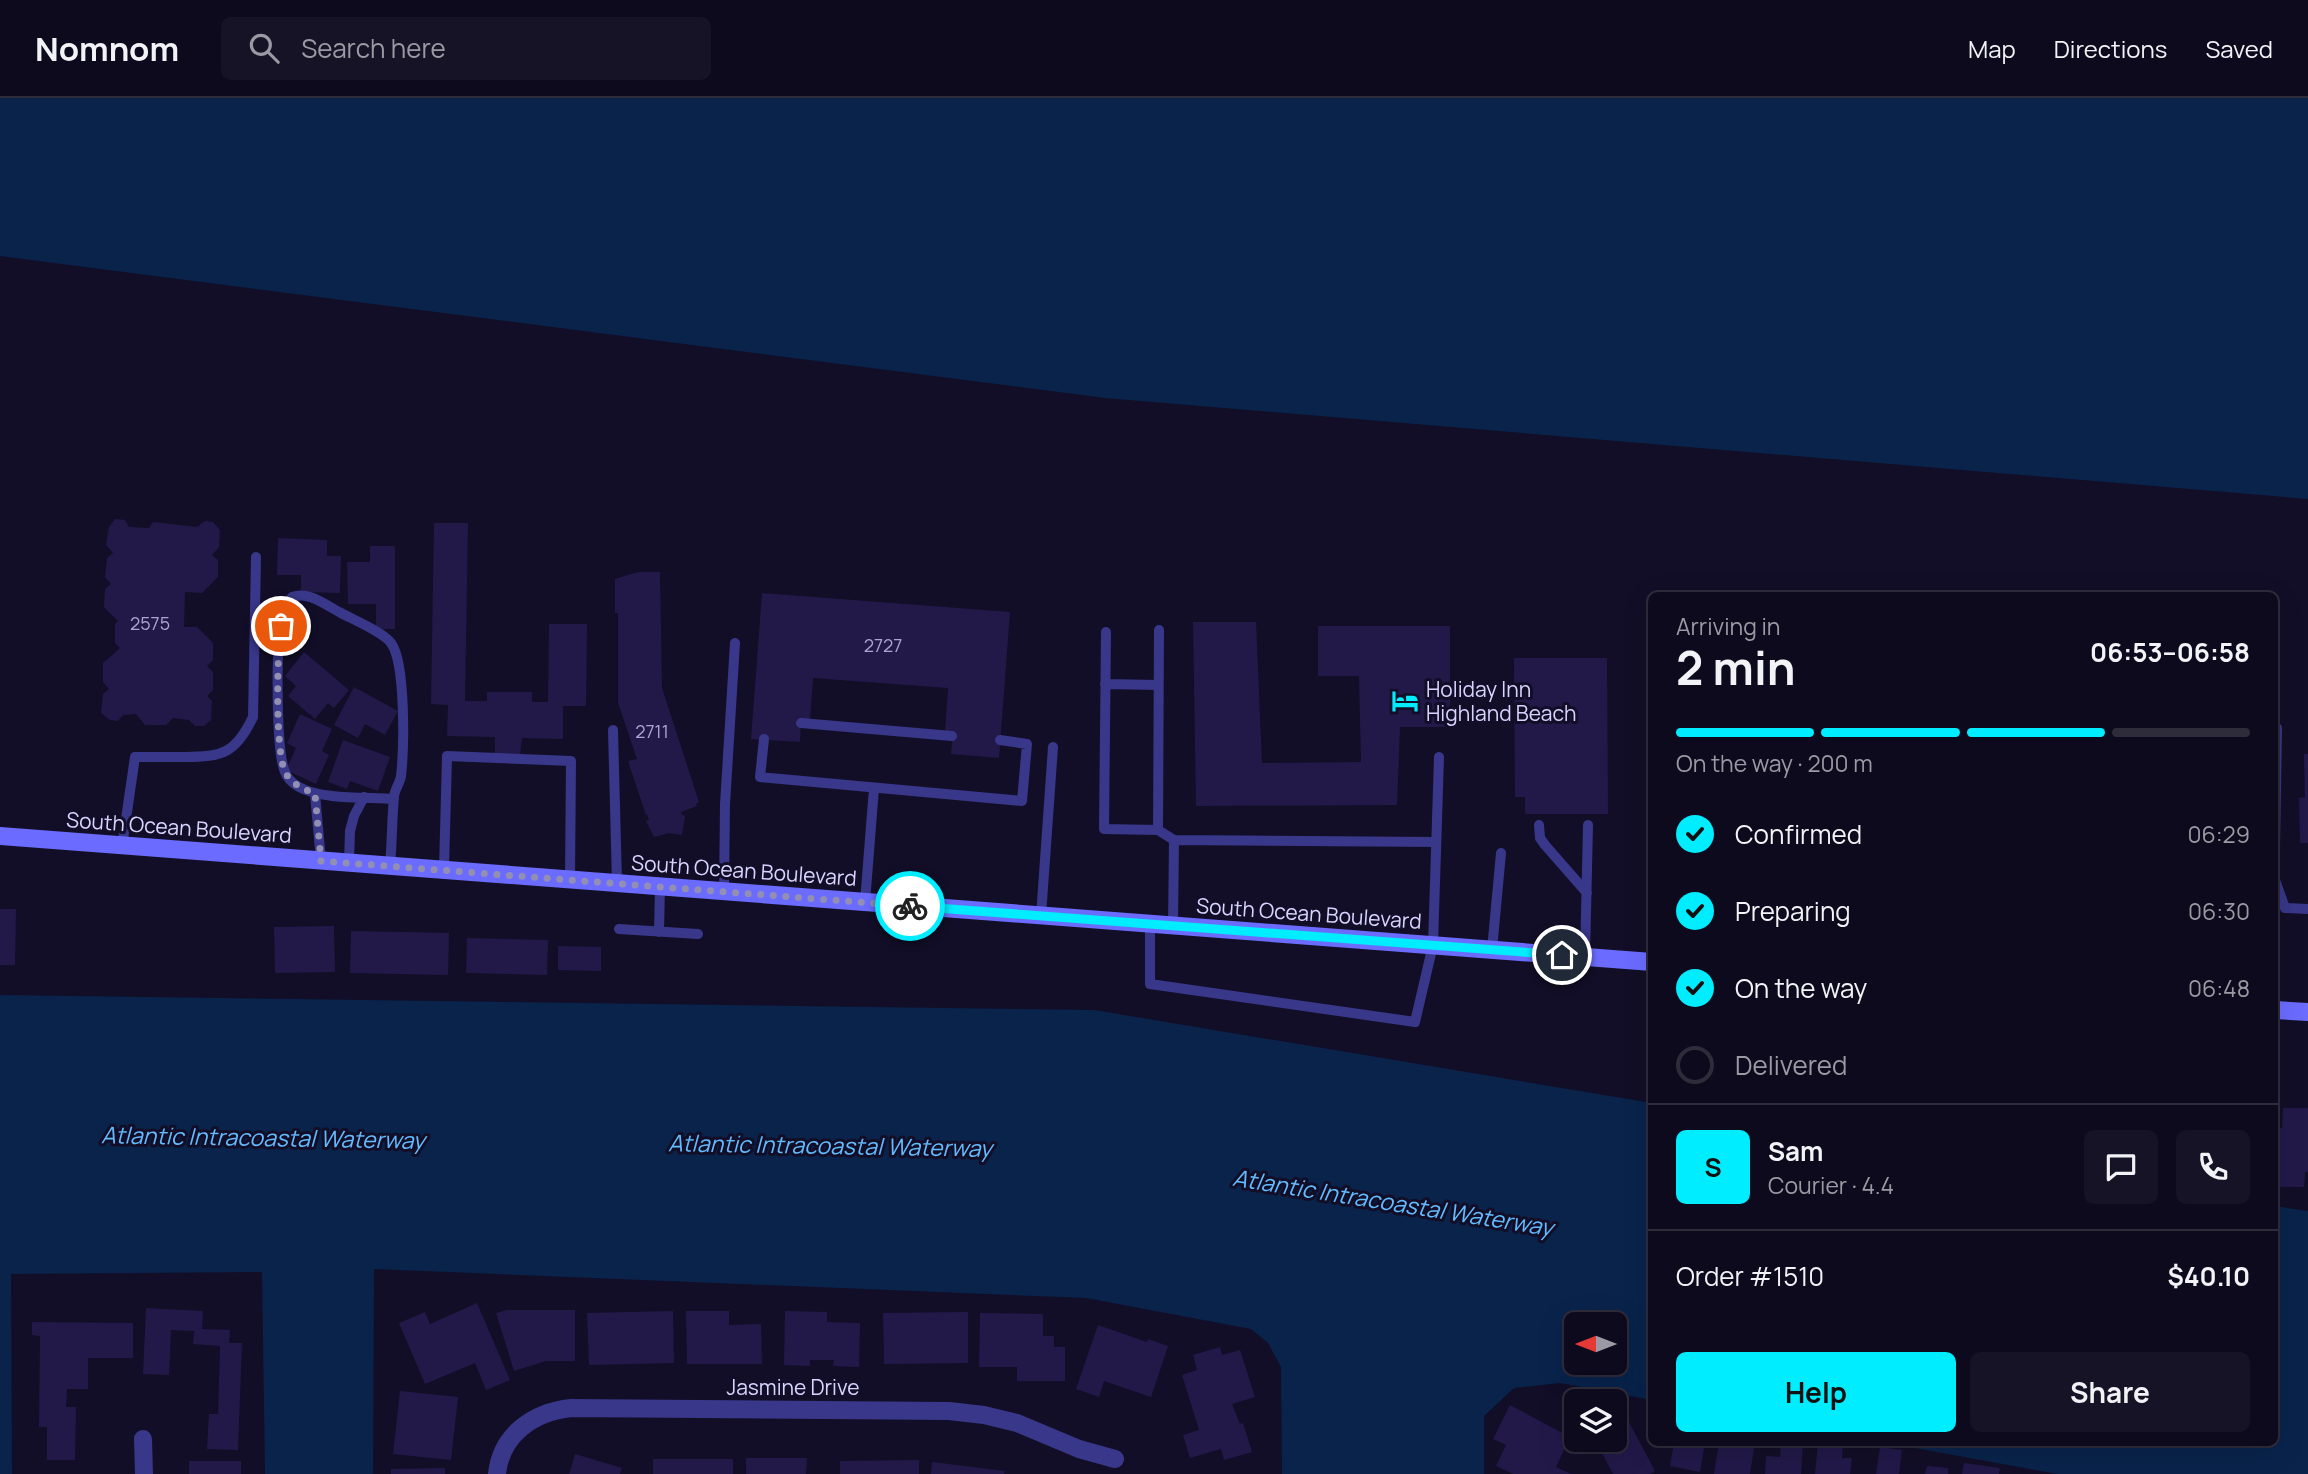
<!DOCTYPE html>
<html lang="en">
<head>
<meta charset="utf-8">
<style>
	:root { --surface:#0e0a1d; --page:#171326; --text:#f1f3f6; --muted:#9b9aa4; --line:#2e2b3b; --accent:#00ecff }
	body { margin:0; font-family:Manrope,sans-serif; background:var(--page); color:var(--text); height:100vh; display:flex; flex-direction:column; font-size:26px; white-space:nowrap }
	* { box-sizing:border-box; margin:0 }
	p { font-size:23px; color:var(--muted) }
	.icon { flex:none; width:38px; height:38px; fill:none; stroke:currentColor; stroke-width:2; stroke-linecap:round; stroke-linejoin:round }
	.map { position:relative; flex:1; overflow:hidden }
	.sheet { position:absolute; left:1648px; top:494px; width:630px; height:854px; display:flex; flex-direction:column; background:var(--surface); border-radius:10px; box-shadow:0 7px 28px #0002,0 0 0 2px var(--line) }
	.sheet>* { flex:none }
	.needle { width:46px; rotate:270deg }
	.tools { position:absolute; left:1564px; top:1214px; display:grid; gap:14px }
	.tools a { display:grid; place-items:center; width:63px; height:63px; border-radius:10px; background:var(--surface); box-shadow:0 7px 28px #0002,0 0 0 2px var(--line); font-size:35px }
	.pin { position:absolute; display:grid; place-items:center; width:60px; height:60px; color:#fff; margin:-30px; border:4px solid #fff; border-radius:50%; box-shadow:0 2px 7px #0007 }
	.courier { position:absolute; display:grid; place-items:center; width:70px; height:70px; margin:-35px; border:5px solid #00ecff; border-radius:50%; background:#fff; color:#222; box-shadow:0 2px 9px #0007 }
	.head em { font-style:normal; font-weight:700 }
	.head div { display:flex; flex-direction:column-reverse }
	.head { display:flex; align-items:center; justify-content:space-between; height:119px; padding:0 28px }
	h1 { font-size:46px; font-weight:700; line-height:52px }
	.bar { display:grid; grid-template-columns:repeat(4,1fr); gap:10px 7px; align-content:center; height:84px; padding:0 28px }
	.bar i { height:9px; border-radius:5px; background:var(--line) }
	.bar .on { background:var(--accent) }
	.bar p { grid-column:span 4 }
	.line { display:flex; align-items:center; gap:18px; padding:0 28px; border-top:2px solid var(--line) }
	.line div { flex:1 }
	.round { display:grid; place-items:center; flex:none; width:74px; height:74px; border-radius:10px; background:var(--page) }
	ol { padding:0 28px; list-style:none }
	li { display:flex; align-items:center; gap:21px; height:77px }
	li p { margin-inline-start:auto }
	li .icon { padding:7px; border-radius:50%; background:var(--accent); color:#111; stroke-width:4 }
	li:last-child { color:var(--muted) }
	li i { width:38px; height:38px; border:4px solid var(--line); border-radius:50% }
	.action { display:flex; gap:14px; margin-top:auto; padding:14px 28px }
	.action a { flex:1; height:80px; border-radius:10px; background:var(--accent); color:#111; font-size:28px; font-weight:700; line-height:80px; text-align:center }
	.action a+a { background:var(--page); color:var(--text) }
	header { display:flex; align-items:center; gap:42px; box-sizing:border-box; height:98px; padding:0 35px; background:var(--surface); border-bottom:2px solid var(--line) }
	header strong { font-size:33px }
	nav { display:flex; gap:38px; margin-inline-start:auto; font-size:24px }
	.search { width:490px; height:63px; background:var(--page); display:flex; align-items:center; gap:18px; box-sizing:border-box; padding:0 24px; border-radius:10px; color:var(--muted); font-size:26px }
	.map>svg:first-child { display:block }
	.water { fill:#09234b; fill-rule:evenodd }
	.building { fill:#221949 }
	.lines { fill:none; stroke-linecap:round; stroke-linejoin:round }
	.service { stroke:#383789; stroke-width:10 }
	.minor { stroke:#383789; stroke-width:18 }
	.secondary { stroke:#6b6cff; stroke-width:18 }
	.done { stroke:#938fb3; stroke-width:7; stroke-dasharray:0 12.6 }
	.route { stroke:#00ecff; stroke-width:9 }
	.labels { text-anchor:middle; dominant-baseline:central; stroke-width:6; stroke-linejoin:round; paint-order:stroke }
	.number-label { font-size:18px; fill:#aaa5d2 }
	.poi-label { font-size:21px; fill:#d8d4ff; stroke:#120e27; text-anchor:start }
	.street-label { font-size:21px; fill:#d8d4ff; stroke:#120e27 }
	.water-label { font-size:23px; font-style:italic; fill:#62bbff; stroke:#120e27 }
</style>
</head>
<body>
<header>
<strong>Nomnom</strong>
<div class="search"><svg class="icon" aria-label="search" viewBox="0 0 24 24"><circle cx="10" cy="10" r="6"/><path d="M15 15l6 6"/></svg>Search here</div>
<nav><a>Map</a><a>Directions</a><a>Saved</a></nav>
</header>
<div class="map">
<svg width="2308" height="1376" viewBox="0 0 2308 1376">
	<rect width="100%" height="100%" fill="#120e27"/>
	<path class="water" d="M0 0H2308V401L1105 300 0 158Z
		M0 897 1094 912 1652 1005V1302L1560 1285 1514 1290 1484 1318V1376H1282L1281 1269 1268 1245 1251 1231 1086 1200 374 1171 373 1376H265L262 1174 11 1176 12 1376H0ZM1577 1227H1615V1265H1577Z
		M2275 1108 2308 1113V1376H2057L1882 1344H2275Z"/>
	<path class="building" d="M115 421 125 422 129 429 149 430 153 424 197 429 205 423 213 424 220 432 219 449 212 457 218 462V479L202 495 185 494 184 529H197L213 545V562L207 568 213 574V592L207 598 212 603 211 622 204 628H195L189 622 173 620 166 627H145L136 616 123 617 118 623 110 622 101 615 103 596 109 591 103 584V565L120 550 115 545V526L118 523 104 509 105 491 111 486 105 479 107 460 113 455 106 447 109 429Z
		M434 425H468L465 603H487V594H532V604H548L549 526H587L586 608H563V641L522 640 520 658 495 657V639L447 638 448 607 431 606Z
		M278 440 327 442V458H341L340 495 301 494V477H277Z
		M370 448H395V531H376V506H348L347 464H370Z
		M638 474H660L662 590 699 704 696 706 697 708 681 714 682 717 685 718 682 737 669 735 654 739 646 723 649 722 647 716 646 717 628 663 637 661 618 605V515H615V481Z
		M762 495 1010 514 999 660 951 656 953 635 945 634 948 590 813 580 810 622 801 621 800 644 751 641Z
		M1193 524H1256L1262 665 1361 664 1359 578H1318V528H1450V629H1400L1397 707 1196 708Z
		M304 554 349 592 334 610 328 605 315 621 288 598 296 588 285 578Z
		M1514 560H1607L1608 716H1525V699H1515Z
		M354 589 398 613 385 637 365 626 358 640 334 627Z
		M300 616 332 631 322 653 329 657 316 686 286 672 296 650 287 645Z
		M343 642 390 659 378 693 350 683 347 691 328 684Z
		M2304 656H2308V745H2300L2299 700 2305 699Z
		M0 811H16L15 867H0Z
		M334 828 335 874 275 875 274 829Z
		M351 833 449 835 448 877 350 875Z
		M467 840 548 842 547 877 466 875Z
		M558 848 601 849V873L558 872Z
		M2283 1010H2308V1074H2305L2304 1089H2275V1030H2282Z
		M477 1205 510 1282 486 1292 475 1265 425 1286 399 1225 425 1214 430 1226Z
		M146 1210 203 1213 202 1231 230 1232 229 1245H242L238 1352 207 1351 209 1316H218L220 1248 193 1246 194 1233 171 1232 169 1277 143 1276Z
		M507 1212H575V1263H546L514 1273 496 1215Z
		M673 1213 674 1265 589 1267 587 1215Z
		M686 1213H729V1227L761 1226 762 1266H687Z
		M785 1213 827 1214V1224L860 1225 859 1269 833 1268 834 1262H810V1268L784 1267Z
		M968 1214V1265L884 1266 883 1215Z
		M980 1215 1043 1216V1238H1054V1249H1065V1283H1017V1269H979Z
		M32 1224 133 1225V1260H88V1291H67L66 1309H76L75 1362H47V1329H39L40 1238 32 1237Z
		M1098 1227 1147 1244 1148 1241 1168 1248 1151 1299 1104 1283 1099 1299 1076 1291Z
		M1220 1249 1222 1257 1240 1252 1255 1299 1232 1306 1240 1326 1243 1325 1252 1354 1224 1362 1221 1351 1190 1360 1183 1337 1199 1332 1182 1277 1197 1272 1193 1257Z
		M400 1293 458 1299 451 1362 393 1356Z
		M1619 1305 1655 1373 1650 1376H1613L1595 1342H1615V1307Z
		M1510 1307 1570 1339 1556 1369 1571 1376H1513L1496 1368 1506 1347 1493 1341Z
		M1674 1344H1705L1700 1374 1670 1368Z
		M1719 1344H1755L1750 1376H1714Z
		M1781 1344H1803L1801 1376H1765L1766 1358 1780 1359Z
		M1818 1344H1843L1842 1360H1852L1850 1376H1815Z
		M1880 1349 1902 1352 1899 1376H1876Z
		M575 1356 622 1370 620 1376H569Z
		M746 1360H807L806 1376H746Z
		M653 1361H733V1376H653Z
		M919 1362V1376H840V1363Z
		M189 1363H241V1376H189Z
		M932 1364 1005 1373 1004 1376H931Z
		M1964 1365 2000 1370 1999 1376H1962Z
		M1927 1368 1948 1370V1376H1925Z
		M445 1370V1376H391V1371Z"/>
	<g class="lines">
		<path class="service" d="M1106 534 1104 731 1158 732 1174 742 1436 744
			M1105 586 1158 587
			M801 625 952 638
			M613 632 617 785
			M764 641 760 679 1022 703 1027 646 1000 642
			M315 696 321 763
			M1539 727 1540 740 1545 747 1587 795
			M1158 732 1159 532
			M122 748 135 659C152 659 168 659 184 659 223 659 236 655 253 619L256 459
			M2275 750 2277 630
			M349 765 350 733 354 718 364 699
			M390 768C392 745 392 721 394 698 395 691 400 685 401 678 404 652 406 565 391 545 383 534 354 522 341 515 325 507 310 493 292 499 286 508 283 519 281 529 276 552 276 654 285 674 287 680 294 686 299 689 322 702 367 699 394 701
			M444 772 447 658 571 663 570 782
			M2275 782 2285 810 2308 811
			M724 793 725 706 735 545
			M865 804 874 690
			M1041 818 1053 649
			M1150 826V886L1415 924 1433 847 1439 659
			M1173 828 1174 742
			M619 831 698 836
			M659 834 660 788
			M1492 852 1501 755
			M1585 859 1588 727"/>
		<path class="minor" d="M143 1341 144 1376
			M497 1376C501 1336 534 1314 571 1310L949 1313 984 1317 1017 1325 1079 1351 1115 1361"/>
		<path class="secondary" d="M0 738 1652 864
			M2275 912 2308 914"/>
	</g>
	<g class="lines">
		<path class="done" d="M281 528C277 555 275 652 285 674 291 686 304 691 315 696L321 763 910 808"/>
		<path class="route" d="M910 808 1562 857"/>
	</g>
	<defs>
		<g id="hotel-bare" transform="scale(2.1)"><path d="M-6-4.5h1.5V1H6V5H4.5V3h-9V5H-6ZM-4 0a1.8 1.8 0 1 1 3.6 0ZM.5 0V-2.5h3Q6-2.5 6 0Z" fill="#00ecff" stroke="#120e27" stroke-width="2.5" paint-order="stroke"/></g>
	</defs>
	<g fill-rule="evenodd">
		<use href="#hotel-bare" x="1405" y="603"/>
	</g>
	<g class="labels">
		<g class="number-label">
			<text x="150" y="525">2575</text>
			<text x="883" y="547">2727</text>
			<text x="652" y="633">2711</text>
		</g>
		<g class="poi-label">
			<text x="1426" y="591">Holiday Inn<tspan x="1426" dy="24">Highland Beach</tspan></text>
		</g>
		<g class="street-label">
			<text transform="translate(179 729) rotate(4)">South Ocean Boulevard</text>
			<text transform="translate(744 772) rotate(4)">South Ocean Boulevard</text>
			<text transform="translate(1309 815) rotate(4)">South Ocean Boulevard</text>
			<text x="793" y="1289">Jasmine Drive</text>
		</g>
		<g class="water-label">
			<text transform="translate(263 1039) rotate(1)">Atlantic Intracoastal Waterway</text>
			<text transform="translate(830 1047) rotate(1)">Atlantic Intracoastal Waterway</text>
			<text transform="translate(1393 1104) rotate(9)">Atlantic Intracoastal Waterway</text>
		</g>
	</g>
</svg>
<div class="tools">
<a><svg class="needle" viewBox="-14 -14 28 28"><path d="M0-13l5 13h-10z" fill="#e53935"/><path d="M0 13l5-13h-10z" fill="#9b9aa4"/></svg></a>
<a><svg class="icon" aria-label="layers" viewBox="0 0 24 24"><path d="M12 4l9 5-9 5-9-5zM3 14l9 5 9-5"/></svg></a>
</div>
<div class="pin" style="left:281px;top:528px;background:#ea580c"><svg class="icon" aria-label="bag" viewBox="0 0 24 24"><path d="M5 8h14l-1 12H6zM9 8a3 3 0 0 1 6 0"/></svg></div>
<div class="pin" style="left:1562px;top:857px;background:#1f2937"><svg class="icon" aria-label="home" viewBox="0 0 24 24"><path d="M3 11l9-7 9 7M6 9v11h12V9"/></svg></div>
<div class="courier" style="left:910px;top:808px"><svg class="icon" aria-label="bike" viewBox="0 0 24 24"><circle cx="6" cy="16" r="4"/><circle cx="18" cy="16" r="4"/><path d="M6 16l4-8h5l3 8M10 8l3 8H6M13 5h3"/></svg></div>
<section class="sheet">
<div class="head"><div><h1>2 min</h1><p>Arriving in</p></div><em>06:53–06:58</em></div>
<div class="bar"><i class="on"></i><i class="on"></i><i class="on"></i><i></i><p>On the way · 200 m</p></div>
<ol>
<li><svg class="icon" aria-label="check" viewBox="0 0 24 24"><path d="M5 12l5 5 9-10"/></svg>Confirmed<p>06:29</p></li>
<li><svg class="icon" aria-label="check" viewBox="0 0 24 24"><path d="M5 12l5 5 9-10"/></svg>Preparing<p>06:30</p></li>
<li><svg class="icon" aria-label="check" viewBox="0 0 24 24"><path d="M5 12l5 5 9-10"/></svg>On the way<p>06:48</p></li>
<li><i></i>Delivered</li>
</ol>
<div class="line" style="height:126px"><b class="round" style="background:var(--accent);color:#111">S</b><div><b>Sam</b><p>Courier · 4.4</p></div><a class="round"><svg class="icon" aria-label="chat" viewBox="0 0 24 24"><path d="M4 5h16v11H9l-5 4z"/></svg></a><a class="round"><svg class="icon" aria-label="phone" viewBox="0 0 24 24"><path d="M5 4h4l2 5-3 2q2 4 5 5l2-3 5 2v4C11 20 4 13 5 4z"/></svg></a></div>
<div class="line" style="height:91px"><div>Order #1510</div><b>$40.10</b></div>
<div class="action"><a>Help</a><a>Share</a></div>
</section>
</div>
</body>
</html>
